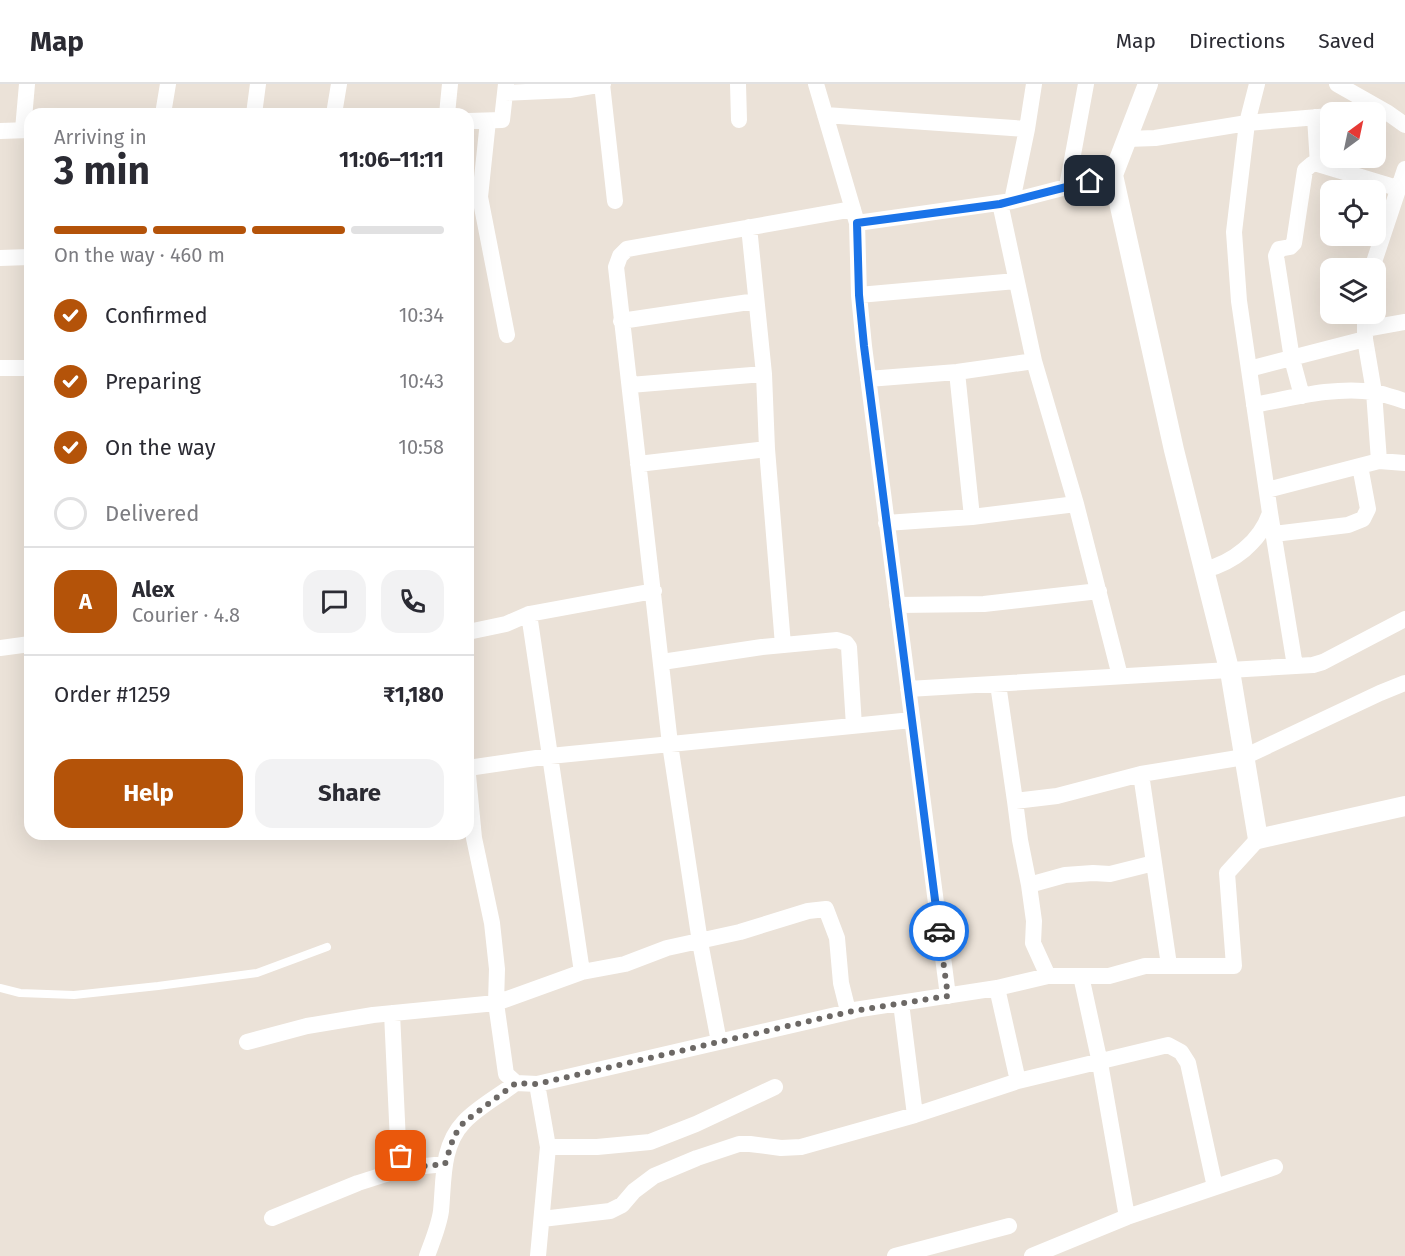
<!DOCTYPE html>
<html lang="en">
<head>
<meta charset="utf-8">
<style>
	:root { --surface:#fff; --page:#f2f2f3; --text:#2b2b33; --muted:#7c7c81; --line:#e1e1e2; --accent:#b45309 }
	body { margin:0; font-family:"Fira Sans",sans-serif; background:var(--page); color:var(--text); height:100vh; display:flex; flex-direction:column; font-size:22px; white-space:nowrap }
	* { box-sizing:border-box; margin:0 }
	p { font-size:20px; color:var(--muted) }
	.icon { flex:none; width:33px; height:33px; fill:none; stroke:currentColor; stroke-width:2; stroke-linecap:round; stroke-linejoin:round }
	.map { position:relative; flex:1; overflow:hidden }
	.drawer { position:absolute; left:24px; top:24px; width:450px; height:732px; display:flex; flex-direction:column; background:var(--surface); border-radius:18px; box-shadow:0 6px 24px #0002 }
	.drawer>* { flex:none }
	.needle { width:39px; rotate:33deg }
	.tools { position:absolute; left:1320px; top:18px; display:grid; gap:12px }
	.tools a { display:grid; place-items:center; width:66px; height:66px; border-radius:12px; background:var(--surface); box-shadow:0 6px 24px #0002; font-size:30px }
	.pin { position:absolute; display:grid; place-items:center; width:51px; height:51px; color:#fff; margin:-26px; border-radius:12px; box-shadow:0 3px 9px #0006 }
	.courier { position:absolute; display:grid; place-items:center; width:60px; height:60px; margin:-30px; border:4px solid #1a73e8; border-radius:50%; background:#fff; color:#222; box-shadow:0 2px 8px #0007 }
	.summary em { font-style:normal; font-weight:700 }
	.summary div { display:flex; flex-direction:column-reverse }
	.summary { display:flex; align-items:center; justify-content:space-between; height:102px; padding:0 30px }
	h1 { font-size:39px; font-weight:700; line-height:45px }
	.bar { display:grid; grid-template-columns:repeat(4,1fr); gap:9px 6px; align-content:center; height:72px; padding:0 30px }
	.bar i { height:8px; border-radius:4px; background:var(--line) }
	.bar .active { background:var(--accent) }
	.bar p { grid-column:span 4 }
	.line { display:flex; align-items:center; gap:15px; padding:0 30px; border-top:2px solid var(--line) }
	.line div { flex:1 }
	.round { display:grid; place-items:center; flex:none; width:63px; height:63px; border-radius:18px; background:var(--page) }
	ol { padding:0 30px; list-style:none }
	li { display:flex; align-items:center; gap:18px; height:66px }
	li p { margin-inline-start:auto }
	li .icon { padding:6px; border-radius:50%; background:var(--accent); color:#fff; stroke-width:4 }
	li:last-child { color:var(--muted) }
	li i { width:33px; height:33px; border:3px solid var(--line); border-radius:50% }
	.primary-button { display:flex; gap:12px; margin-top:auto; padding:12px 30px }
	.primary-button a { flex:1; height:69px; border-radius:18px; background:var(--accent); color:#fff; font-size:24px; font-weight:700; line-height:69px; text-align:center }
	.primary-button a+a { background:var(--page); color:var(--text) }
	header { display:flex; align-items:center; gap:36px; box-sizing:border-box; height:84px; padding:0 30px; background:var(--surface); border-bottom:2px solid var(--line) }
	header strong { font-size:28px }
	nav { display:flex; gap:33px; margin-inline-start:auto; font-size:21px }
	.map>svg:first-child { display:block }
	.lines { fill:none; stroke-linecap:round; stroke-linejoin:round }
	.service { stroke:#fff; stroke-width:8 }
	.minor { stroke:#fff; stroke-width:16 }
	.tertiary { stroke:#fff; stroke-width:20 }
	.done { stroke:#6c6865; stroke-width:6; stroke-dasharray:0 10.8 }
	.route { stroke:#1a73e8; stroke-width:8 }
</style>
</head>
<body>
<header>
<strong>Map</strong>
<nav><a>Map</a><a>Directions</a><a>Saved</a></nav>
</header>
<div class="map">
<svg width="1405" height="1172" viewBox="0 0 1405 1172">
	<rect width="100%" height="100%" fill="#ebe2d8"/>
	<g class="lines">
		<path class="service" d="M0 904 20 909 74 911 158 902 257 889 327 863"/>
		<path class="minor" d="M602 0 615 117
			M738 0 739 36
			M816 0 857 139 1012 117
			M1034 0 1027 45 1012 117 1113 91
			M1337 0 1388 29 1405 41
			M505 9 569 6 603 0
			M163 30 168 0
			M254 30 258 0
			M334 30 339 0
			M447 30 450 0
			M825 31 1027 45
			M1315 33 1318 80
			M468 37 502 36 506 0
			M488 37 480 113 507 251
			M23 46 27 0
			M0 47 30 46
			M1127 55 1155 54 1247 39 1330 32
			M1067 103 1086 0
			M1000 119 1034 277 1076 420 1120 592
			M857 139 859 211 864 262 948 912
			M749 143 764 290 767 365 783 561
			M0 174 30 173
			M1372 184 1405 85
			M859 211 1016 197
			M1365 230V255L1374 308 1379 377
			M621 237 756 217
			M1365 245 1405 238
			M0 284H30
			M1249 285 1365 255
			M957 288 972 433
			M868 295 957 288 1034 277
			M630 301 764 290
			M1302 312 1292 275 1276 172 1279 165 1290 163 1294 159 1305 86 1312 80H1318L1397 104
			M1254 321C1292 314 1334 302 1374 308 1384 310 1395 314 1405 317
			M638 380 767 365
			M1267 406 1379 377 1405 379
			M1270 429 1295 582
			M886 439 972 433 1076 420
			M1274 450 1348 441 1363 435 1368 425 1360 382
			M1204 486C1233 479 1260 458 1270 429L1239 217 1234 148 1247 39 1257 0
			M897 521 984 520 1099 507
			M529 530 582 888
			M468 548 506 540 529 530 654 507
			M0 564 30 560
			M662 578 762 563 837 556 846 559 849 563 854 642
			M998 600 1015 717
			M908 605 1313 581 1323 578 1405 535
			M468 684 550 672 912 636
			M1141 690 1169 881
			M468 691 474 754 492 839 497 885 496 919 582 888 625 880 667 864 740 848 808 827 826 825 837 854 841 899 848 927 997 904 1048 892H1109L1145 882H1234L1227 789 1258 755
			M1029 801 1065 791 1093 789 1110 790 1154 779
			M1048 892 1033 859 1034 837 1029 801 1020 756 1015 717 1057 712 1141 690 1244 673 1380 609 1405 599
			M1081 892 1100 979 1127 1133
			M997 904 1018 997
			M901 919 915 1031
			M392 929 398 1058 405 1084
			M247 958 307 942 373 931 496 919 506 990 516 999 537 1000 853 927
			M719 958 700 858 670 660 616 183 620 172 627 165 853 125
			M537 1000 548 1063 538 1172
			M548 1063H597L650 1058 696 1040 775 1003
			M272 1134 358 1099 405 1084 445 1080
			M542 1135 610 1127 622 1121 634 1107 654 1092 697 1074 739 1060H750L781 1064 801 1063 915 1031 1018 997 1168 961 1181 968 1188 979 1215 1103
			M427 1172C432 1158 439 1142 441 1127 444 1097 441 1062 464 1038 478 1023 499 1012 516 999
			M895 1172 1009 1142
			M1032 1172 1127 1133 1275 1083"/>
		<path class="tertiary" d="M1148 0 1113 91 1174 366 1231 593 1258 755 1405 722"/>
	</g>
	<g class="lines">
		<path class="done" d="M401 1072 405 1084 445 1080 454 1052 464 1038 516 999 537 1000 853 927 948 912 939 847"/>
		<path class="route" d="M939 847 864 262 859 211 857 139 1000 120 1090 97"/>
	</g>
</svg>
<div class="tools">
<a><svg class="needle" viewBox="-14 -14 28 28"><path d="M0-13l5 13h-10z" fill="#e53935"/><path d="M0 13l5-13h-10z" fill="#7c7c81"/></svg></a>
<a><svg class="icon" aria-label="locate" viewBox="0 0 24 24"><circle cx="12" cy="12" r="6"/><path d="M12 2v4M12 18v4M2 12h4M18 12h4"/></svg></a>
<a><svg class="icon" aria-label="layers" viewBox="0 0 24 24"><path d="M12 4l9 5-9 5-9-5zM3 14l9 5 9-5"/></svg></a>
</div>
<div class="pin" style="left:401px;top:1072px;background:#ea580c"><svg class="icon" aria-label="bag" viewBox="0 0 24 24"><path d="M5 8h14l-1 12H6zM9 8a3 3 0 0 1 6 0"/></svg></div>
<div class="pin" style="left:1090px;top:97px;background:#1f2937"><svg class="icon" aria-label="home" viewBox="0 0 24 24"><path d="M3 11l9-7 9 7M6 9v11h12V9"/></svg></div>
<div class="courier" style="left:939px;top:847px"><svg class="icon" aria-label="car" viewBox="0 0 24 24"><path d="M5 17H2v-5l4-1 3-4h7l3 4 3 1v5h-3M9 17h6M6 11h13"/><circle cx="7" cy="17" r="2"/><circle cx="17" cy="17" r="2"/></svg></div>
<section class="drawer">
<div class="summary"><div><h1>3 min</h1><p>Arriving in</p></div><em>11:06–11:11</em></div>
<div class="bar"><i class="active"></i><i class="active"></i><i class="active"></i><i></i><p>On the way · 460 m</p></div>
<ol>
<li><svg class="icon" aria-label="check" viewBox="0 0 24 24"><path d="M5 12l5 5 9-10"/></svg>Confirmed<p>10:34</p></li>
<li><svg class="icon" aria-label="check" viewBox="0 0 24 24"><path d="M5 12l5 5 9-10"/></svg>Preparing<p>10:43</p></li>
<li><svg class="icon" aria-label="check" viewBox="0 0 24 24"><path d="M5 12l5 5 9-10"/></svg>On the way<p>10:58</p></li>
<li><i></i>Delivered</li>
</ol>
<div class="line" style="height:108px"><b class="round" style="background:var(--accent);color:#fff">A</b><div><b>Alex</b><p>Courier · 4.8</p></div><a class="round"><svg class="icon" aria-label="chat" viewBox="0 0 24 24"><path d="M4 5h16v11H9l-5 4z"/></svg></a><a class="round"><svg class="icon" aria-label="phone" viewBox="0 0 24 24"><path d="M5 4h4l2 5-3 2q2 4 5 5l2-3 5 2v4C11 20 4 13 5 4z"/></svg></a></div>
<div class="line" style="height:78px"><div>Order #1259</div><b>₹1,180</b></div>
<div class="primary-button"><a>Help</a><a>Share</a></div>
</section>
</div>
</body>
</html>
